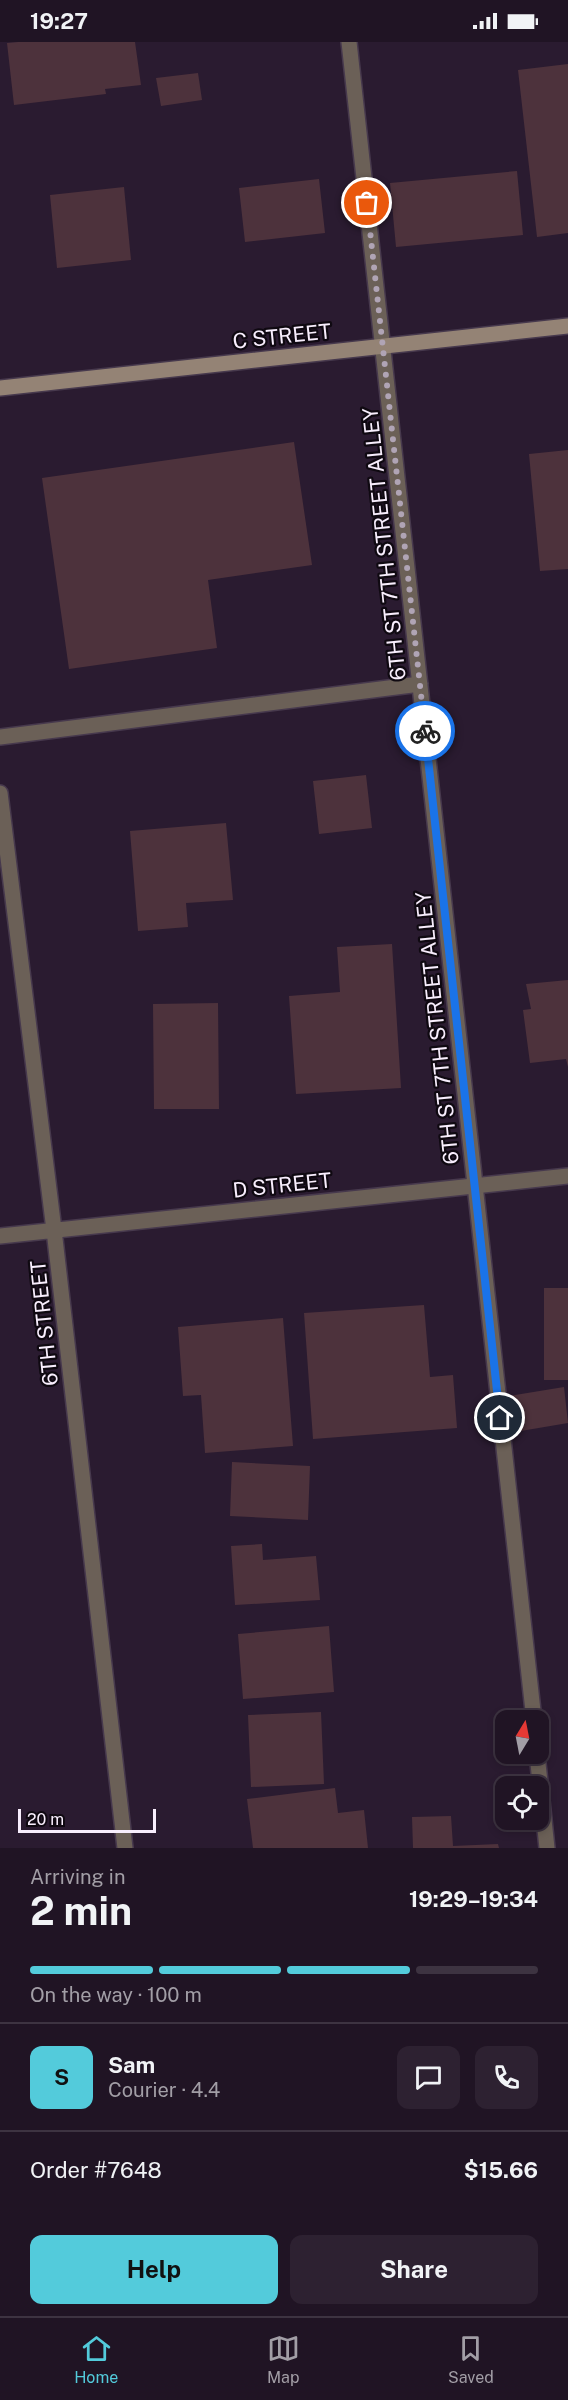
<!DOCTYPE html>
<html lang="en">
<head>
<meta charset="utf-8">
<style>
	:root { --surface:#201424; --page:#2d2131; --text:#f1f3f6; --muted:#a29ea6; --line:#3d3341; --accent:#53cbdb }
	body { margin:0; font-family:"Public Sans",sans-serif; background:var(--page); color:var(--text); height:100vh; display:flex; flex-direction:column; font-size:22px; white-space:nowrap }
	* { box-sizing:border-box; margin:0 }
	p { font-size:20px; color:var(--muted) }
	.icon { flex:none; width:33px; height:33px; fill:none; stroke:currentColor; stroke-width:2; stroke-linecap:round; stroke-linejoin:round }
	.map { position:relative; height:1806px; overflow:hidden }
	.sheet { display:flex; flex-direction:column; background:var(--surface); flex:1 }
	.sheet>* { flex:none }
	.needle { width:39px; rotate:10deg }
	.fabs { position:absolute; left:495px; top:1668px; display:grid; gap:12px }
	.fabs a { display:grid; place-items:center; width:54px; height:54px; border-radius:12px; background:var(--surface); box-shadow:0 3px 9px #0003,0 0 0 2px var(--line); font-size:30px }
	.scale { position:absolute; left:18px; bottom:15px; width:138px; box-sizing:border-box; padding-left:6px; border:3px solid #f8eefd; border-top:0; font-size:16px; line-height:21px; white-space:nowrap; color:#f8eefd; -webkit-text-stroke:4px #0f0911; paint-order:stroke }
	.pin { position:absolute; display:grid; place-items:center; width:51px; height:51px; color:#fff; margin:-26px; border:3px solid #fff; border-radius:50%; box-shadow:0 2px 6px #0007 }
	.courier { position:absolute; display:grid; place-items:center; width:60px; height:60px; margin:-30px; border:4px solid #1a73e8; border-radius:50%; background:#fff; color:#222; box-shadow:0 2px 8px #0007 }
	.overview em { font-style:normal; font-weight:700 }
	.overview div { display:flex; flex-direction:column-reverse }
	.overview { display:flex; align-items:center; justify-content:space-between; height:102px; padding:0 30px }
	h1 { font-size:39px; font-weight:700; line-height:45px }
	.bar { display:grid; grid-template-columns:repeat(4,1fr); gap:9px 6px; align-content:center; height:72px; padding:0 30px }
	.bar i { height:8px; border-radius:4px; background:var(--line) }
	.bar .active { background:var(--accent) }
	.bar p { grid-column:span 4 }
	.line { display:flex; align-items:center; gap:15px; padding:0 30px; border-top:2px solid var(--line) }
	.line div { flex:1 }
	.round { display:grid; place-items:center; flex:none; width:63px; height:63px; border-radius:12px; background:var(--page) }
	.action { display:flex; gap:12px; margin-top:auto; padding:12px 30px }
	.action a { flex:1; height:69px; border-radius:12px; background:var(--accent); color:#111; font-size:24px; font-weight:700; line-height:69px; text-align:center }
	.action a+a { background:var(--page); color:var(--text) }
	.status { display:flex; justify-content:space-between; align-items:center; height:42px; padding:0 30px; background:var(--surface); direction:ltr }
	.status svg { height:16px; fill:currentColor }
	.tab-bar { display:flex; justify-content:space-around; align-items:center; height:84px; border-top:2px solid var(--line); background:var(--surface); font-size:16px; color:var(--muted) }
	.tab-bar a { display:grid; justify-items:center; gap:3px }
	.tab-bar .active { color:var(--accent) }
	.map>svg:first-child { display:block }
	.building { fill:#4d323c }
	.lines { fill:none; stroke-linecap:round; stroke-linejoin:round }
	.lane-casing { stroke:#47394d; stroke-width:18 }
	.street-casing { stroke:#47394d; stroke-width:18 }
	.secondary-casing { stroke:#47394d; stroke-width:18 }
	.lane { stroke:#6b6057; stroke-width:15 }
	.street { stroke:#6b6057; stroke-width:15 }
	.secondary { stroke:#948375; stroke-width:15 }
	.done { stroke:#b0a4b5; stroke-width:6; stroke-dasharray:0 10.8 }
	.route { stroke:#1a73e8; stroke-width:8 }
	.labels { text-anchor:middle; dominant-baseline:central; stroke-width:4.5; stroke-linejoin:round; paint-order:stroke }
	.street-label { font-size:21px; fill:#f8eefd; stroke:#0f0911 }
</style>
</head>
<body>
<div class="status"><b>19:27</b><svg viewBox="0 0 49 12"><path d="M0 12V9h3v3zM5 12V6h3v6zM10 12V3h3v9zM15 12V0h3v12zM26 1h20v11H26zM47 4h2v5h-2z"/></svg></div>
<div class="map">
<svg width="568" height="1806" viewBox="0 0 568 1806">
	<rect width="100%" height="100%" fill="#2a1b30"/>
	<path class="building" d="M18 0H135L141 43 105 47 106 52 14 63 7 1Z
		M568 22V191L537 195 518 28Z
		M198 31 202 58 161 64 156 36Z
		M517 129 523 193 396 205 390 141Z
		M319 137 325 191 245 200 239 146Z
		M124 145 131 218 57 226 50 153Z
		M294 400 312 523 208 538 217 606 69 627 42 436Z
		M568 408V527L540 529 529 412Z
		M366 733 372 786 319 792 313 739Z
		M226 781 233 858 186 861 188 885 138 889 130 789Z
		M392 902 401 1046 296 1052 289 954 340 950 337 905Z
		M568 938V1025L566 1017 530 1021 523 968 531 967 526 942Z
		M218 961 219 1067H154L153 962Z
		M544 1246H568V1338H544Z
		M424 1263 430 1335 453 1333 457 1386 313 1397 304 1271Z
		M283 1276 293 1404 205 1411 201 1353 183 1354 178 1285Z
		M564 1345 568 1381 515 1390 509 1354Z
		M232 1420 310 1424 308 1478 230 1474Z
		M262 1502 263 1518 316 1514 320 1558 235 1563 231 1504Z
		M329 1584 334 1650 243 1657 238 1592Z
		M321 1670 324 1742 251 1745 248 1673Z
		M335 1746 338 1771 364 1768 368 1806H253L247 1757Z
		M451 1774 453 1804 498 1802 499 1806H413L412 1775Z"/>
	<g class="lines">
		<g class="lane-casing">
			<path id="lane" d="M349 0 534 1678
				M0 695 420 642
				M537 1712 547 1806"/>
		</g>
		<g class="street-casing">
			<path id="street" d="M0 751 54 1188 125 1806
				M0 1194 568 1134"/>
		</g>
		<g class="secondary-casing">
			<path id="secondary" d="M0 346 568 284"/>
		</g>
		<use href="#lane" class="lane"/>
		<use href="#street" class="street"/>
		<use href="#secondary" class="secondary"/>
	</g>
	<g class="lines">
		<path class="done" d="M367 161 425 689"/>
		<path class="route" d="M425 689 500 1376"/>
	</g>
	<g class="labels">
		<g class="street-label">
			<text transform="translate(282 294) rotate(-6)">C STREET</text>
			<text transform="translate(384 502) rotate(-96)">6TH ST 7TH STREET ALLEY</text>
			<text transform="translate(437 986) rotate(-96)">6TH ST 7TH STREET ALLEY</text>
			<text transform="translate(282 1143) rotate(-6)">D STREET</text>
			<text transform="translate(44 1281) rotate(-96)">6TH STREET</text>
		</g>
	</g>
</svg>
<div class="fabs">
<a><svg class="needle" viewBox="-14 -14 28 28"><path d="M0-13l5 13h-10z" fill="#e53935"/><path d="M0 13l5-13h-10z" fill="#a29ea6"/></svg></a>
<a><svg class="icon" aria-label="locate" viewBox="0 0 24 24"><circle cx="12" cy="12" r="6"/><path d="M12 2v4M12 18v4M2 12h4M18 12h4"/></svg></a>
</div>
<div class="scale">20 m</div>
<div class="pin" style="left:367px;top:161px;background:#ea580c"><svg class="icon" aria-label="bag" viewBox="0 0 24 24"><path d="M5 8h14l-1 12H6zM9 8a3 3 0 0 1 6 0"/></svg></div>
<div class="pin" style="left:500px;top:1376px;background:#1f2937"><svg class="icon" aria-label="home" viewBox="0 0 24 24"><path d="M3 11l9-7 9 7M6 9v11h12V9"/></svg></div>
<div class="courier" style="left:425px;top:689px"><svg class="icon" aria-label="bike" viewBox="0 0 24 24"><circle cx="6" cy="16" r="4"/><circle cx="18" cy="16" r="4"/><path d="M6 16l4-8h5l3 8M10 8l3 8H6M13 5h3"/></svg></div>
</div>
<section class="sheet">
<div class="overview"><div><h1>2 min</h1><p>Arriving in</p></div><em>19:29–19:34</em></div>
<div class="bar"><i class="active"></i><i class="active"></i><i class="active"></i><i></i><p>On the way · 100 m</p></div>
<div class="line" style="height:108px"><b class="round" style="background:var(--accent);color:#111">S</b><div><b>Sam</b><p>Courier · 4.4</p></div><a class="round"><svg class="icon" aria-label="chat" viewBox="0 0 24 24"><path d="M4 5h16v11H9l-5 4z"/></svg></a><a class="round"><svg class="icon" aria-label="phone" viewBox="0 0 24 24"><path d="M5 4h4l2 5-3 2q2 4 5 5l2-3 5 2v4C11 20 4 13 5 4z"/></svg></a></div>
<div class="line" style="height:78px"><div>Order #7648</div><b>$15.66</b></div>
<div class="action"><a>Help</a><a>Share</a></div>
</section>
<nav class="tab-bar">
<a class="active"><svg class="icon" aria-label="home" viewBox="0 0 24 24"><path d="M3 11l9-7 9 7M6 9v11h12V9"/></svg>Home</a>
<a><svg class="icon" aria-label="map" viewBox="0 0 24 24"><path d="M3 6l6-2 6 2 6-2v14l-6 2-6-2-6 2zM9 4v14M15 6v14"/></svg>Map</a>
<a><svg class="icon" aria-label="saved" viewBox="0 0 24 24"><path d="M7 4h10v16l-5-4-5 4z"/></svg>Saved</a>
</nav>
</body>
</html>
